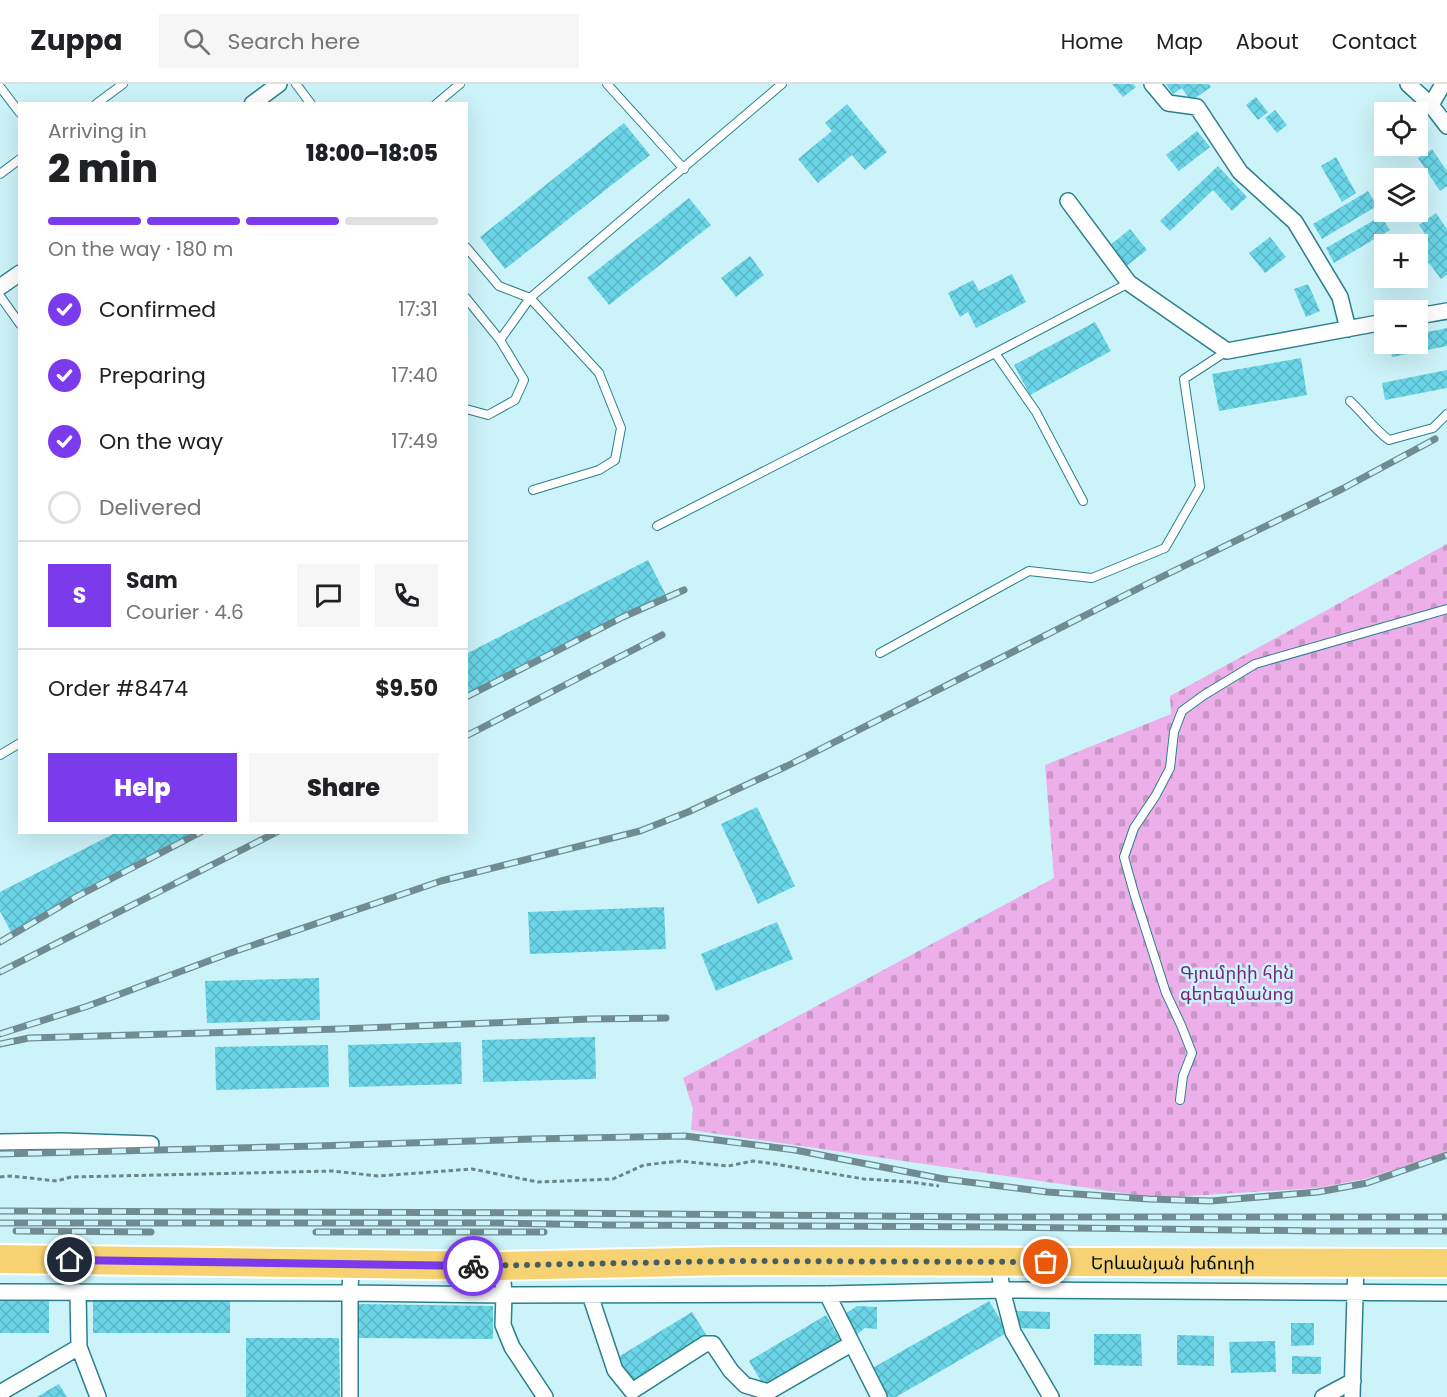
<!DOCTYPE html>
<html lang="en">
<head>
<meta charset="utf-8">
<style>
	:root { --surface:#fff; --page:#f6f6f6; --text:#202124; --muted:#757577; --line:#e0e0e0; --accent:#7c3aed }
	body { margin:0; font-family:Poppins,"Noto Sans Armenian",sans-serif; background:var(--page); color:var(--text); height:100vh; display:flex; flex-direction:column; font-size:22px; white-space:nowrap }
	* { box-sizing:border-box; margin:0 }
	p { font-size:20px; color:var(--muted) }
	.icon { flex:none; width:33px; height:33px; fill:none; stroke:currentColor; stroke-width:2; stroke-linecap:round; stroke-linejoin:round }
	.map { position:relative; flex:1; overflow:hidden }
	.drawer { position:absolute; left:18px; top:18px; width:450px; height:732px; display:flex; flex-direction:column; background:var(--surface); border-radius:0px; box-shadow:0 6px 24px #0002 }
	.drawer>* { flex:none }
	.tools { position:absolute; left:1374px; top:18px; display:grid; gap:12px }
	.tools a { display:grid; place-items:center; width:54px; height:54px; border-radius:0px; background:var(--surface); box-shadow:0 6px 24px #0002; font-size:30px }
	.pin { position:absolute; display:grid; place-items:center; width:51px; height:51px; color:#fff; margin:-26px; border:3px solid #fff; border-radius:50%; box-shadow:0 2px 6px #0007 }
	.courier { position:absolute; display:grid; place-items:center; width:60px; height:60px; margin:-30px; border:4px solid #7c3aed; border-radius:50%; background:#fff; color:#222; box-shadow:0 2px 8px #0007 }
	.head em { font-style:normal; font-weight:800 }
	.head div { display:flex; flex-direction:column-reverse }
	.head { display:flex; align-items:center; justify-content:space-between; height:102px; padding:0 30px }
	h1 { font-size:39px; font-weight:800; line-height:45px }
	.bar { display:grid; grid-template-columns:repeat(4,1fr); gap:9px 6px; align-content:center; height:72px; padding:0 30px }
	.bar i { height:8px; border-radius:4px; background:var(--line) }
	.bar .current { background:var(--accent) }
	.bar p { grid-column:span 4 }
	.line { display:flex; align-items:center; gap:15px; padding:0 30px; border-top:2px solid var(--line) }
	.line div { flex:1 }
	.round { display:grid; place-items:center; flex:none; width:63px; height:63px; border-radius:0px; background:var(--page) }
	ol { padding:0 30px; list-style:none }
	li { display:flex; align-items:center; gap:18px; height:66px }
	li p { margin-inline-start:auto }
	li .icon { padding:6px; border-radius:50%; background:var(--accent); color:#fff; stroke-width:4 }
	li:last-child { color:var(--muted) }
	li i { width:33px; height:33px; border:3px solid var(--line); border-radius:50% }
	.primary-button { display:flex; gap:12px; margin-top:auto; padding:12px 30px }
	.primary-button a { flex:1; height:69px; border-radius:0px; background:var(--accent); color:#fff; font-size:24px; font-weight:800; line-height:69px; text-align:center }
	.primary-button a+a { background:var(--page); color:var(--text) }
	header { display:flex; align-items:center; gap:36px; box-sizing:border-box; height:84px; padding:0 30px; background:var(--surface); border-bottom:2px solid var(--line) }
	header strong { font-size:28px }
	nav { display:flex; gap:33px; margin-inline-start:auto; font-size:21px }
	.search { width:420px; height:54px; background:var(--page); display:flex; align-items:center; gap:15px; box-sizing:border-box; padding:0 21px; border-radius:0px; color:var(--muted); font-size:22px }
	.map>svg:first-child { display:block }
	.cemetery { fill:url(#cemetery-stones) }
	.building { fill:url(#building-cross-hatch) }
	.lines { fill:none; stroke-linecap:round; stroke-linejoin:round }
	.lane-casing { stroke:#2b808c; stroke-width:10 }
	.street-casing { stroke:#2b808c; stroke-width:18 }
	.highway-casing { stroke:#fff; stroke-width:32 }
	.path { stroke:#6b878c; stroke-width:3; stroke-dasharray:4.5 3; stroke-linecap:butt }
	.lane { stroke:#fff; stroke-width:8 }
	.street { stroke:#fff; stroke-width:15 }
	.highway { stroke:#f7d272; stroke-width:28 }
	.rail-casing { stroke:#708c91; stroke-width:7 }
	.rail { stroke:#ccf3f9; stroke-width:4.5; stroke-dasharray:14; stroke-linecap:butt }
	.done { stroke:#475f64; stroke-width:6; stroke-dasharray:0 10.8 }
	.route { stroke:#7c3aed; stroke-width:8 }
	.labels { text-anchor:middle; dominant-baseline:central; stroke-width:5; stroke-linejoin:round; paint-order:stroke }
	.park-label { font-size:18px; fill:#7a2578; stroke:#ccf3f9 }
	.street-label { font-size:18px; fill:#001013; stroke:#ccf3f9 }
</style>
</head>
<body>
<header>
<strong>Zuppa</strong>
<div class="search"><svg class="icon" aria-label="search" viewBox="0 0 24 24"><circle cx="10" cy="10" r="6"/><path d="M15 15l6 6"/></svg>Search here</div>
<nav><a>Home</a><a>Map</a><a>About</a><a>Contact</a></nav>
</header>
<div class="map">
<svg width="1447" height="1313" viewBox="0 0 1447 1313">
	<defs>
		<pattern id="cemetery-stones" width="16" height="16" patternUnits="userSpaceOnUse" patternTransform="scale(1.5)"><rect width="16" height="16" fill="#edafe9"/><path d="M2 7V4a2 2 0 0 1 4 0v3zM10 15v-3a2 2 0 0 1 4 0v3z" fill="#c996c7"/></pattern>
		<pattern id="building-cross-hatch" width="8" height="8" patternUnits="userSpaceOnUse" patternTransform="scale(1.5)"><rect width="8" height="8" fill="#6ad5e6"/><path d="M0 0l8 8M0 8l8-8" fill="none" stroke="#5ab6c4"/></pattern>
	</defs>
	<rect width="100%" height="100%" fill="#ccf3f9"/>
	<path class="cemetery" d="M1447 460V1068L1369 1094 1318 1104 1157 1114 691 1046 693 1025 683 994 1054 794 1045 681 1171 630 1170 612Z"/>
	<path class="building" d="M1112 0H1133L1136 3 1123 13Z
		M1166 0H1209L1211 3 1191 17 1182 4 1173 10Z
		M1256 13 1268 28 1258 36 1246 21Z
		M847 20 887 68 865 86 852 71 818 99 798 75 832 47 825 39Z
		M1275 26 1287 41 1277 49 1265 34Z
		M624 39 650 71 505 185 480 153Z
		M1197 47 1210 63 1179 87 1166 71Z
		M1432 65 1447 87V102L1440 107 1418 74Z
		M1336 73 1356 109 1342 118 1321 82Z
		M1218 82 1247 113 1232 127 1213 106 1170 147 1160 137Z
		M1368 107 1377 122 1322 155 1313 140Z
		M689 114 711 141 609 221 587 194Z
		M1436 129 1447 145V191L1441 195 1429 179 1418 187V160H1411L1425 150 1419 141Z
		M1381 132 1390 146 1334 179 1326 164Z
		M1130 145 1147 166 1124 184 1108 163Z
		M1270 153 1286 173 1265 189 1249 169Z
		M750 172 764 191 736 213 721 194Z
		M1012 190 1026 218 976 244 968 228 960 233 948 209 973 196 979 207Z
		M1308 200 1320 227 1306 233 1294 205Z
		M1095 238 1111 267 1030 311 1014 281Z
		M1447 244V262L1392 273 1389 260H1418V250Z
		M1301 274 1307 311 1219 327 1212 290Z
		M1447 286V304L1385 316 1382 299Z
		M648 476 667 513 466 617V570Z
		M757 723 795 802 758 820 721 740Z
		M117 748H207L11 848 0 827V808Z
		M664 823 666 865 530 870 528 828Z
		M777 838 793 875 716 907 701 870Z
		M319 894 320 936 207 939 205 897Z
		M595 953 596 995 483 998 482 956Z
		M461 958 462 1000 349 1003 348 961Z
		M328 961 329 1003 216 1006 215 963Z
		M93 1216 230 1217V1249H93Z
		M0 1217H49V1249H0Z
		M989 1217 1008 1248 896 1313H888L871 1285Z
		M357 1220 493 1222V1255L357 1254Z
		M857 1222 877 1223V1245L865 1244 856 1251 842 1232Z
		M1017 1227 1050 1228V1245L1016 1244Z
		M692 1228 707 1252 630 1299 615 1275Z
		M826 1231 841 1257 764 1302 749 1277Z
		M1291 1239H1314V1261L1291 1262Z
		M1094 1250H1141L1142 1282 1094 1281Z
		M1177 1251 1214 1252V1282L1177 1281Z
		M246 1254H339L340 1313H246Z
		M1275 1257 1276 1288 1231 1289 1229 1258Z
		M1292 1272 1321 1273V1290H1292Z
		M59 1300 67 1313H37Z"/>
	<g class="lines">
		<g class="lane-casing">
			<path id="lane" d="M296 0 311 20
				M607 0 684 85
				M0 3 20 29
				M96 20 123 0
				M436 20 460 0
				M0 90 20 75
				M466 163 499 202 530 214 599 289 621 344 615 376 599 386 533 406
				M0 212 20 240
				M466 214 500 256 530 214 782 0
				M995 269 1036 328 1083 417
				M1350 317C1364 330 1374 345 1389 356L1433 344 1447 330
				M466 325 488 331 515 316 524 296 500 256
				M657 442 995 269 1129 199
				M880 569 1029 487 1092 494 1165 464 1200 403 1184 295 1227 267
				M0 671 20 659
				M1180 1016 1183 992 1192 969 1181 941 1166 909 1134 809 1124 773 1134 744 1156 711 1170 684 1174 648 1182 627 1204 611 1255 580 1447 525"/>
		</g>
		<g class="street-casing">
			<path id="street" d="M1152 0 1168 19 1197 23 1240 88 1295 138 1340 213 1348 245
				M1408 0 1431 21 1447 42
				M252 20 279 0
				M1431 21 1443 0
				M1068 117 1129 199 1227 267 1384 238
				M0 203 20 189
				M1418 232 1447 227
				M0 1058 62 1057 151 1060
				M998 1177 1002 1206 1013 1248 1051 1313
				M502 1182 504 1211 503 1241 512 1263 545 1313
				M0 1208 350 1209 504 1211 827 1210 1002 1206 1447 1209
				M827 1210 879 1313
				M590 1211 615 1286 632 1307 705 1260H713L731 1287 745 1301 768 1308 851 1260
				M79 1263 98 1313
				M0 1309 79 1263 78 1208
				M350 1313V1209L351 1181
				M1323 1313 1353 1297
				M1352 1313 1356 1179"/>
		</g>
		<g class="highway-casing">
			<g id="highway">
				<path id="s1" d="M0 1175 502 1182 730 1177 1447 1179"/>
			</g>
		</g>
		<path class="path" d="M0 1093 10 1092 57 1097 71 1093 333 1087 378 1092 472 1085 538 1098 613 1095 644 1081 680 1077 728 1082 753 1077 775 1080 864 1095 911 1098 939 1102"/>
		<use href="#lane" class="lane"/>
		<use href="#street" class="street"/>
		<use href="#highway" class="highway"/>
		<g class="rail-casing">
			<path id="rail" d="M466 613 623 533 684 506
				M466 652 662 551
				M0 858 76 813 201 748
				M0 888 277 748
				M0 950 88 922 230 869 441 797 640 747 688 728 787 682 1147 500 1342 405 1435 355
				M0 960 29 954 339 945 590 935 666 934
				M0 1070 317 1062 532 1055 685 1052 795 1066 944 1095 1047 1108 1149 1115 1211 1117 1318 1108 1367 1099 1447 1071
				M0 1127 561 1129 982 1133H1447
				M0 1139H497L608 1141 998 1143 1321 1147H1447
				M16 1147 151 1148
				M316 1148H544"/>
		</g>
		<use href="#rail" class="rail"/>
	</g>
	<g class="lines">
		<path class="done" d="M473 1182 730 1177 1046 1178"/>
		<path class="route" d="M70 1176 473 1182"/>
	</g>
	<g class="labels">
		<g class="park-label">
			<text x="1237" y="888">Գյումրիի հին<tspan x="1237" dy="21">գերեզմանոց</tspan></text>
		</g>
		<g class="street-label">
			<text stroke="none"><textPath href="#s1" startOffset="1173">Երևանյան խճուղի</textPath></text>
		</g>
	</g>
</svg>
<div class="tools">
<a><svg class="icon" aria-label="locate" viewBox="0 0 24 24"><circle cx="12" cy="12" r="6"/><path d="M12 2v4M12 18v4M2 12h4M18 12h4"/></svg></a>
<a><svg class="icon" aria-label="layers" viewBox="0 0 24 24"><path d="M12 4l9 5-9 5-9-5zM3 14l9 5 9-5"/></svg></a>
<a>+</a>
<a>−</a>
</div>
<div class="pin" style="left:1046px;top:1178px;background:#ea580c"><svg class="icon" aria-label="bag" viewBox="0 0 24 24"><path d="M5 8h14l-1 12H6zM9 8a3 3 0 0 1 6 0"/></svg></div>
<div class="pin" style="left:70px;top:1176px;background:#1f2937"><svg class="icon" aria-label="home" viewBox="0 0 24 24"><path d="M3 11l9-7 9 7M6 9v11h12V9"/></svg></div>
<div class="courier" style="left:473px;top:1182px"><svg class="icon" aria-label="bike" viewBox="0 0 24 24"><circle cx="6" cy="16" r="4"/><circle cx="18" cy="16" r="4"/><path d="M6 16l4-8h5l3 8M10 8l3 8H6M13 5h3"/></svg></div>
<section class="drawer">
<div class="head"><div><h1>2 min</h1><p>Arriving in</p></div><em>18:00–18:05</em></div>
<div class="bar"><i class="current"></i><i class="current"></i><i class="current"></i><i></i><p>On the way · 180 m</p></div>
<ol>
<li><svg class="icon" aria-label="check" viewBox="0 0 24 24"><path d="M5 12l5 5 9-10"/></svg>Confirmed<p>17:31</p></li>
<li><svg class="icon" aria-label="check" viewBox="0 0 24 24"><path d="M5 12l5 5 9-10"/></svg>Preparing<p>17:40</p></li>
<li><svg class="icon" aria-label="check" viewBox="0 0 24 24"><path d="M5 12l5 5 9-10"/></svg>On the way<p>17:49</p></li>
<li><i></i>Delivered</li>
</ol>
<div class="line" style="height:108px"><b class="round" style="background:var(--accent);color:#fff">S</b><div><b>Sam</b><p>Courier · 4.6</p></div><a class="round"><svg class="icon" aria-label="chat" viewBox="0 0 24 24"><path d="M4 5h16v11H9l-5 4z"/></svg></a><a class="round"><svg class="icon" aria-label="phone" viewBox="0 0 24 24"><path d="M5 4h4l2 5-3 2q2 4 5 5l2-3 5 2v4C11 20 4 13 5 4z"/></svg></a></div>
<div class="line" style="height:78px"><div>Order #8474</div><b>$9.50</b></div>
<div class="primary-button"><a>Help</a><a>Share</a></div>
</section>
</div>
</body>
</html>
